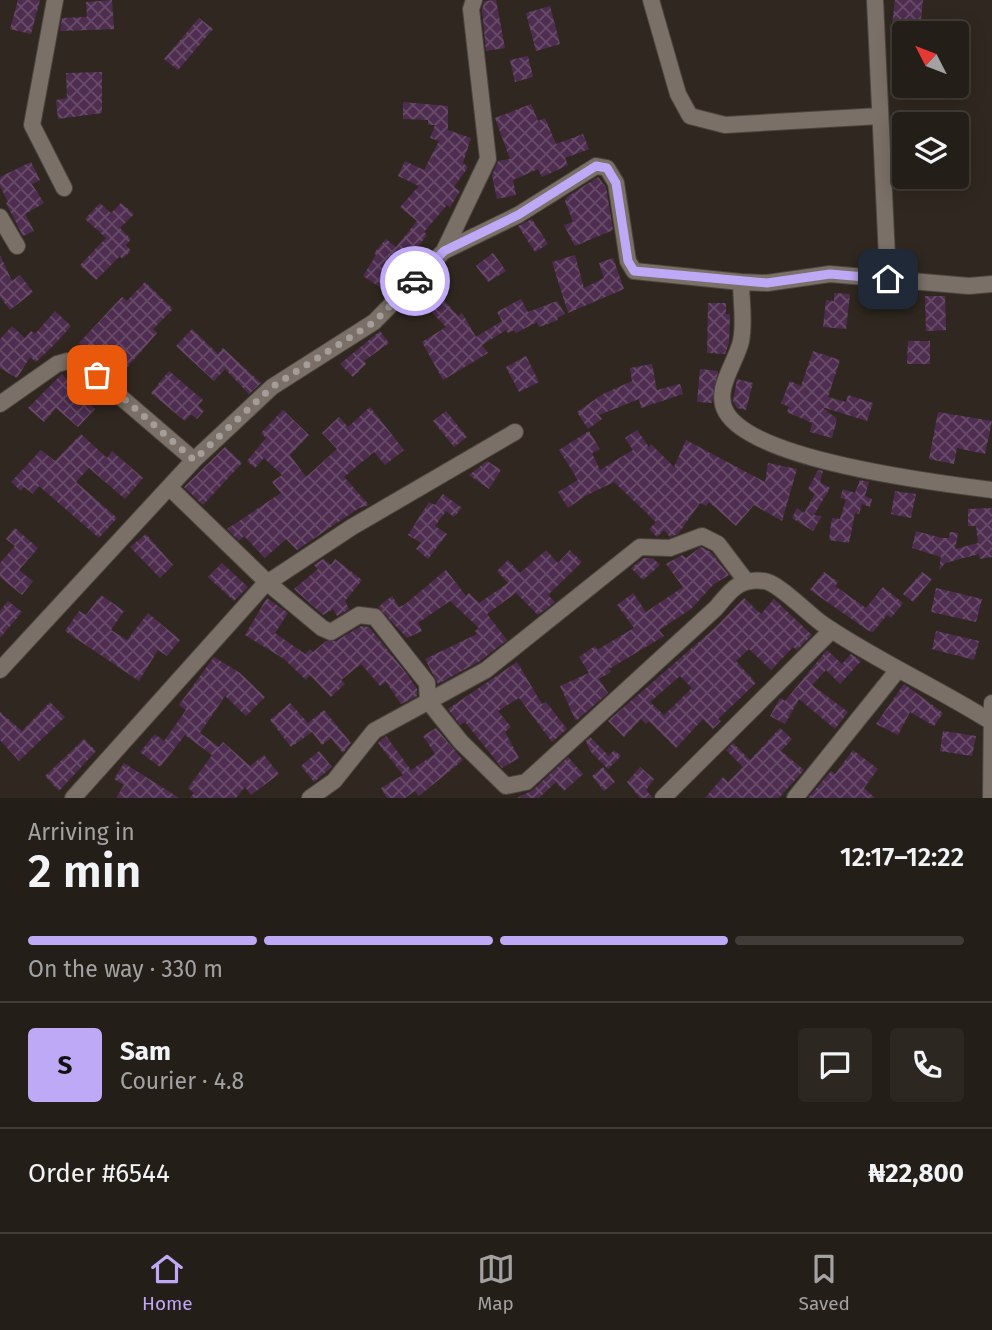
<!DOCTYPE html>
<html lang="en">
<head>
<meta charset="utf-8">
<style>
	:root { --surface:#241e18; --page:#2c2721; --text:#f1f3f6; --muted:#a3a2a2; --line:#413c37; --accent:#bda9f5 }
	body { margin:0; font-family:"Fira Sans",sans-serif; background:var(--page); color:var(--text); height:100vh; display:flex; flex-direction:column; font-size:26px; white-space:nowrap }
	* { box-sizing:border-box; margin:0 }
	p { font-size:23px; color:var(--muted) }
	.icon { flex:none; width:38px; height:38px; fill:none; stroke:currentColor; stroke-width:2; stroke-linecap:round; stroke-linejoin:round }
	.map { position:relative; height:798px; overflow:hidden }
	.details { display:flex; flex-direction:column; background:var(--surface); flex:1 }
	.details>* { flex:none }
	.needle { width:46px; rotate:312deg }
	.buttons { position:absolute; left:892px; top:21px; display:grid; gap:14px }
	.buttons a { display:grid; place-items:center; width:77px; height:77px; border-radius:7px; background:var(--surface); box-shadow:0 4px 18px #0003,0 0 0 2px var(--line); font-size:35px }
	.pin { position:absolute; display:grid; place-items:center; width:60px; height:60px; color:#fff; margin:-30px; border-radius:14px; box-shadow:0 4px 10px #0006 }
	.courier { position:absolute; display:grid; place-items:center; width:70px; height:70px; margin:-35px; border:5px solid #bda9f5; border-radius:50%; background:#fff; color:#222; box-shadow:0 2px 9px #0007 }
	.overview em { font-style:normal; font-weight:600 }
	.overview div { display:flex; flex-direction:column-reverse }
	.overview { display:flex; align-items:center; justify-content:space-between; height:119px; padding:0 28px }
	h1 { font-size:46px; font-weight:600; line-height:52px }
	.bar { display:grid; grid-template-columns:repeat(4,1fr); gap:10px 7px; align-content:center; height:84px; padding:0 28px }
	.bar i { height:9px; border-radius:5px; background:var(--line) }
	.bar .current { background:var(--accent) }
	.bar p { grid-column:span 4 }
	.line { display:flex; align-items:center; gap:18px; padding:0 28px; border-top:2px solid var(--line) }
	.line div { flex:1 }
	.round { display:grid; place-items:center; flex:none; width:74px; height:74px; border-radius:7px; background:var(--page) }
	.menu { display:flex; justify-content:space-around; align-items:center; height:98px; border-top:2px solid var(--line); background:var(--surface); font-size:19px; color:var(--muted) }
	.menu a { display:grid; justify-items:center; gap:4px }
	.menu .current { color:var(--accent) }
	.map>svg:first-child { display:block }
	.building { fill:url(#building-cross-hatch); fill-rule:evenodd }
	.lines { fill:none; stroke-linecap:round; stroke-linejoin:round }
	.minor-casing { stroke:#4d463f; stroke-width:18 }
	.minor { stroke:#7a7067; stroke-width:16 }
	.done { stroke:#a59e98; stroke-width:7; stroke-dasharray:0 12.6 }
	.route { stroke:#bda9f5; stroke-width:9 }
</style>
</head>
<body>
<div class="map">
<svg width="992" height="798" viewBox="0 0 992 798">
	<defs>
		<pattern id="building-cross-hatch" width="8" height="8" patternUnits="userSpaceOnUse" patternTransform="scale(1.75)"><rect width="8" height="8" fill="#4f2d51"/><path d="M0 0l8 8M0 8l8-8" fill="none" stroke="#684b69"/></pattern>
	</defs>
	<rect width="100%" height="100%" fill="#302820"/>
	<path class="building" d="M18 0H40L31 34 10 29Z
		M112 0 114 29 60 31 62 18 87 17 86 2Z
		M496 0 505 48 486 51 482 10 484 1Z
		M895 0H923L920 29 892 26Z
		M550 6 560 44 536 51 526 13Z
		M199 18 213 29 178 70 164 59Z
		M528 56 533 77 515 82 510 60Z
		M102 72V113L58 119 56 100 67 98 66 73Z
		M403 102 448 106V130L471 138 463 163 468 167 454 187 460 191 450 207 447 205 424 232 427 235 384 290 363 276 376 255 374 253 386 239 396 247 417 221 400 207 419 186 398 176 405 161 424 170 439 141 430 138 435 125H428V120L403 119Z
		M531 104 538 121 545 118 556 144 583 134 589 149 565 158 568 165 542 177 538 169 513 180 516 195 497 199 492 175 498 161 510 159 495 118Z
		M31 162 40 180 32 184 44 203 25 214 34 231 23 236 6 203 8 202 0 186V177Z
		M598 177 606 187 613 230 575 246 564 225 573 222 565 201 567 197Z
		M100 203 111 213 121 203 134 214 120 228 131 239 126 245 131 251 122 259 120 256 96 280 80 265 106 238 85 219Z
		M532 219 548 244 535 252 518 226Z
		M493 253 506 271 488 282 476 266Z
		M0 255 12 281 20 275 33 292 10 310 0 297Z
		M575 255 584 288 604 278 599 263 613 258 624 289 568 313 552 262Z
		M145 282 173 309 153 329 157 333 124 371 100 350 93 357 79 343 122 297 127 301Z
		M430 284 458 316 462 313 476 337 502 321 497 312 521 299 528 312 557 301 565 314 557 318 558 320 539 327 537 322 516 333 514 330 508 333 506 330 482 345 488 353 443 380 422 342 446 327 418 298Z
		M834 293 850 294 846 329 823 327 826 300 834 301Z
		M925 296H945L946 330 926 331Z
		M708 303H726V314H730L729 343 725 354 707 353Z
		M55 311 71 326 55 344 36 362 30 357 17 378 0 368V339L12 326 25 338 31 331 35 334Z
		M192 329 218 354 223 348 261 383 249 394 225 369 214 381 176 346Z
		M380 331 389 343 364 361 366 364 353 377 340 364Z
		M908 341H930V364H907Z
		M813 351 840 360 828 397 846 402 848 395 873 403 867 421 822 407 837 419 832 438 810 432 812 423 787 412 789 407 781 403 790 381 801 386Z
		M526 356 539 382 519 392 506 367Z
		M652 364 657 390 680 384 683 394 641 408 639 399 599 415 602 419 588 429 577 412 603 394 632 381 630 368Z
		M700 369 718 371 712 403 697 402Z
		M169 371 203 400 198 405 204 411 197 419 191 414 185 421 151 393Z
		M62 374 95 409 78 427 56 408 44 422 28 408Z
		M737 379 753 383 746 410 737 408 733 401Z
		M370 407 404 450 385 465 374 452 344 477 369 505 359 508 297 550 286 539 265 558 244 536 239 541 227 529 281 493 272 482 282 475 264 458 255 468 247 461 266 438 261 433 283 410 309 435 290 455 306 477 337 449 322 433 339 417 348 427Z
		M446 411 467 437 454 447 433 421Z
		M938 412 992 421 985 454 957 448 954 464 929 459Z
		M637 430 649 447 651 444 674 467 686 440 765 482 768 463 797 469 782 521 754 505 736 526 709 502 706 506 700 503 678 534 670 537 664 530 657 537 649 529 656 522 614 482 585 496 568 508 558 492 578 480 559 450 589 431 600 449 592 453 600 470 633 450 625 438Z
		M81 434 107 458 112 451 143 478 125 499 89 468 76 482 117 518 99 538 39 486 33 494 24 487 21 491 11 482 41 450 55 461Z
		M225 447 242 463 203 505 184 487Z
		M487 461 501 470 489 489 469 475Z
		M818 470 823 471 820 482 830 488 814 515 822 516 813 531 792 518 797 508 804 513 815 494 808 489Z
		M860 480 869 482 865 496 872 499 870 507 862 504 859 514 855 513 849 543 829 540 832 518 840 519 846 499 840 498 843 489 855 493Z
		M895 491 916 494 911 518 891 514Z
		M443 494 462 508 454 517 446 511 435 526 447 534 428 559 416 549 421 543 408 535 429 502 435 505Z
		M992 508V557L980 559 979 554 945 563 939 571 941 557 912 548 916 531 942 538H949L950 532 958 533 955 549 978 543 976 526H968V509Z
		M15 528 38 548 19 570 33 581 22 595 0 577V563L15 546 6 539Z
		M146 534 173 565 160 578 130 547Z
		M701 547 711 552 729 575 714 584 691 609 659 630 664 636 609 669 611 672 599 679 608 693 576 721 560 686 589 673 579 657 595 646 597 650 634 628 617 605 633 593 646 612 683 587 666 564 682 555 686 558Z
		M546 550 558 563 570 550 582 562 548 595 555 602 538 615 516 593 487 614 507 640 480 661 438 684 425 659 477 634 475 631 479 628 450 601 418 623 422 631 407 638 378 607 392 596 399 607 404 605 446 570 466 596 469 593 479 603 508 583 497 571 508 560 520 573Z
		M644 558H653L660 565 643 580 631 568Z
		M323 559 331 565 335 559 362 580 345 601 349 609 337 616 333 609 323 615 294 589 318 569 314 565Z
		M222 563 248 587 234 601 208 577Z
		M824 572 838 582 835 586 866 608 883 587 903 603 891 618 887 615 873 632 869 631 810 590Z
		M922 572 932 579 913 602 903 594Z
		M936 588 982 599 976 622 931 612Z
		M101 595 124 611 111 630 127 640 148 613 180 640 167 656 158 650 139 681 65 631 79 611 86 615Z
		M267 598 288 613 275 633 305 654 310 649 313 652 326 641H336L361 626 369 627 407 674 417 689V696L401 704 386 682 380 686 361 664 341 680 345 684 331 697 310 675 306 680 284 659 245 635Z
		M744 598 761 614 774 599 812 635 797 650 793 647 771 670 749 649 736 661 756 683 718 719 721 721 713 729 703 719 676 748 649 721 646 724 641 719 624 737 608 721 716 627ZM680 676 692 688 664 715 650 702Z
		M8 601 22 612 0 638V611Z
		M936 631 979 641 974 660 932 649Z
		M827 650 842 664 851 654 861 661 840 684 826 670 812 685 848 712 835 729 799 699 785 724 770 716 780 698 785 701Z
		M214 657 240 673 265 697 246 716 225 696 200 733 219 747 223 742 250 766 264 755 279 774 251 795 245 787 236 798H190L194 793 188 788 212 755 185 735 160 767 140 752 155 734 164 741 186 710 179 705Z
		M517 662 542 704 546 702 567 729 552 742 519 698 498 711 511 727 505 732 519 758 502 768 465 722 460 725 448 709Z
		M904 684 943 713 934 726 910 712 898 735 876 724Z
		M50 702 65 717 19 761 0 740V712L22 731Z
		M290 703 308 723 324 710 351 743 343 753 331 738 322 745 312 732 291 747 270 720Z
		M436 728 463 760 419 796 415 791 405 798H387L381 788 403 775 378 743 386 736 411 770 435 754 423 736Z
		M780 728 792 739 781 751 804 770 779 798H705L723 777 728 782 743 767 726 750 733 743 750 760Z
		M943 731 976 736 972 756 940 751Z
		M590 737 609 756 614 750 621 756 608 769 590 751 586 741Z
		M84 739 96 751 59 791 45 776Z
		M853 750 878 769 864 788 875 798H808L831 771 835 774Z
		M319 751 332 767 314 782 301 766Z
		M568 757 583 774 564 791 556 782 539 798H517L533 790Z
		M124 763 179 798H116L124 785 114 779Z
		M603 767 615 782 604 791 592 776Z
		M640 767 654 779 646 790 653 798H640L627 782Z"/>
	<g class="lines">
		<g class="minor-casing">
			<path id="minor" d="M55 0 32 125 64 188
				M651 0 678 94 690 116 725 125 880 116
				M875 0 888 279
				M0 217 17 246
				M444 251 488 159 471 9 474 0
				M741 282C741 300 745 323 741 341 737 361 713 390 726 412 754 461 937 483 992 490
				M0 404 57 364 68 361 81 363 194 460 0 670
				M194 460 272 387 374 322 444 251 518 215 596 166 607 168 616 183 628 261 634 271 741 282 767 283 830 274 969 286 992 284
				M170 488 268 583 322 628 331 632 359 615 375 617 427 683 428 701 461 742 506 786 526 782 716 608C731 590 739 578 764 581 778 582 809 615 824 625 877 661 936 687 990 721
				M73 798 264 585 352 527 515 432
				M310 798 334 781 374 731 486 670 640 547 670 548 702 536 718 544 746 581
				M663 798 832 630
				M795 798 897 671
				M991 798 992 703"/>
		</g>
		<use href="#minor" class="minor"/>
	</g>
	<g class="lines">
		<path class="done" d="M97 375 194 460 272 387 374 322 415 281"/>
		<path class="route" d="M415 281 444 251 518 215 596 166 607 168 616 183 628 261 634 271 767 283 830 274 888 279"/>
	</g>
</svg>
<div class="buttons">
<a><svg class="needle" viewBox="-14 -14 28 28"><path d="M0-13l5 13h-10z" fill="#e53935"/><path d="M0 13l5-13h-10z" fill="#a3a2a2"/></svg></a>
<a><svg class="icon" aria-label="layers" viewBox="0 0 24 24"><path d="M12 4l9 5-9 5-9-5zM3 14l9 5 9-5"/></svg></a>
</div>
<div class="pin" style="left:97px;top:375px;background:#ea580c"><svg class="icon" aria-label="bag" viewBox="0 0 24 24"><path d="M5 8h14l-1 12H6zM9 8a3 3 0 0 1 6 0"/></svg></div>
<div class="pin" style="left:888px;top:279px;background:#1f2937"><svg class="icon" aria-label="home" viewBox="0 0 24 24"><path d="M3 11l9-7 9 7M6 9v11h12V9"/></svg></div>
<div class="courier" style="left:415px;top:281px"><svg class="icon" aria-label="car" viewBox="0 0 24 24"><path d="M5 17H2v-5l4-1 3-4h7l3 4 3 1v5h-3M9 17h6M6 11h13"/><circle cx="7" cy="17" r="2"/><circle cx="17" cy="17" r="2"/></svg></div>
</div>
<section class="details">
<div class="overview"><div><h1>2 min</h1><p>Arriving in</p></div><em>12:17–12:22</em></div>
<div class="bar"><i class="current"></i><i class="current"></i><i class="current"></i><i></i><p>On the way · 330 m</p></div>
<div class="line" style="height:126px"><b class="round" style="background:var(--accent);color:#111">S</b><div><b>Sam</b><p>Courier · 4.8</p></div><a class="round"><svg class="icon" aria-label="chat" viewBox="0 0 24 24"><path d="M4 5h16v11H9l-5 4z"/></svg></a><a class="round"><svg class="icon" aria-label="phone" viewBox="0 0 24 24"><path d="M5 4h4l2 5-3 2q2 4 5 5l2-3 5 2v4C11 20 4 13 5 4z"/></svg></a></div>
<div class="line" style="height:91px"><div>Order #6544</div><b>₦22,800</b></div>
</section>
<nav class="menu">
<a class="current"><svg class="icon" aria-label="home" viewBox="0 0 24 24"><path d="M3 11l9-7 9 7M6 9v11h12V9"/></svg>Home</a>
<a><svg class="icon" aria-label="map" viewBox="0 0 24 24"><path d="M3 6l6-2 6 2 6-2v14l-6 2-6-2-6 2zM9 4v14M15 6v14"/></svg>Map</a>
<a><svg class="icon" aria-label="saved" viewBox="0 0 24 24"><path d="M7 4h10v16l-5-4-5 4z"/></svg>Saved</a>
</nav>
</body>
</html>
